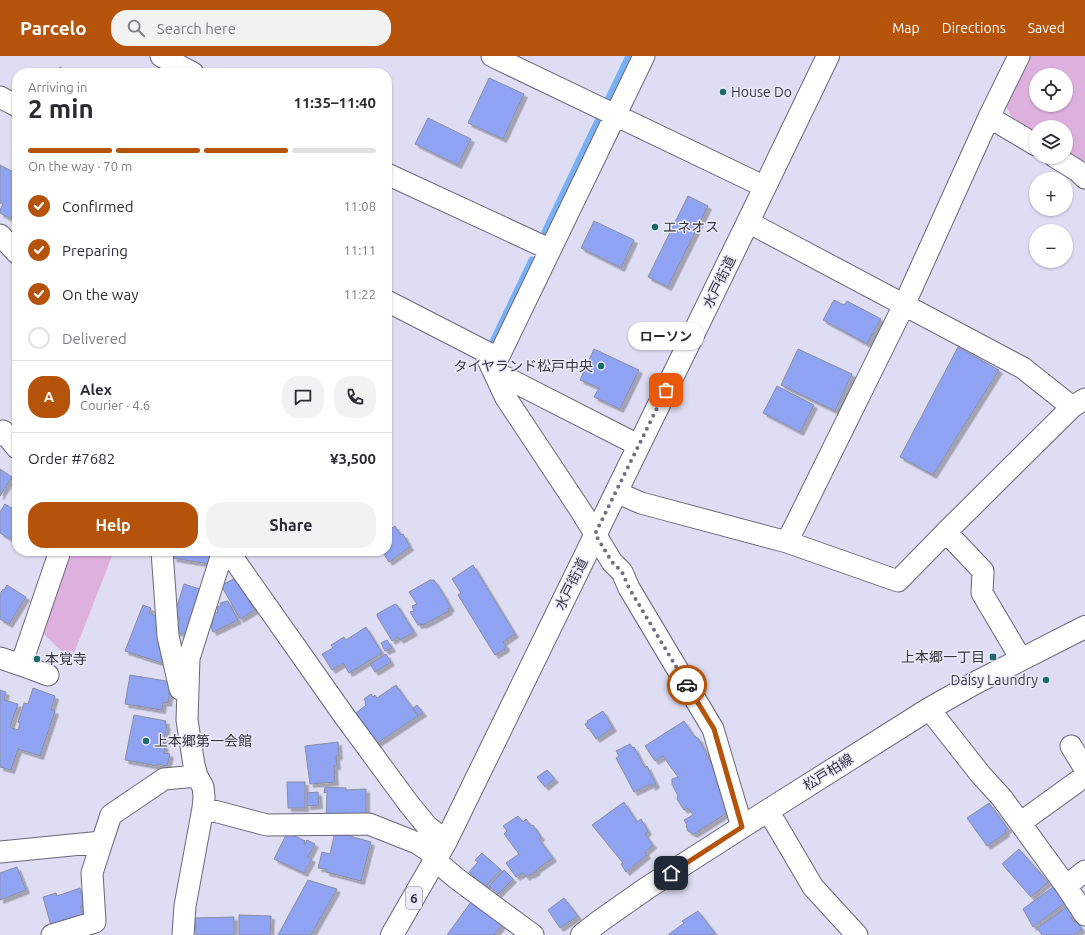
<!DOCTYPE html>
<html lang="en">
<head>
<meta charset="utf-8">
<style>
	:root { --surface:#fff; --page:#f2f2f3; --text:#2b2b33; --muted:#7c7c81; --line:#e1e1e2; --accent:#b45309 }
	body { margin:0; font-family:Ubuntu,"Noto Sans JP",sans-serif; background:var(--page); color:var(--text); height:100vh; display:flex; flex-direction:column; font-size:15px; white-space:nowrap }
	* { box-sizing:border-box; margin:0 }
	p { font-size:13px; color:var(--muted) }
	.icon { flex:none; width:22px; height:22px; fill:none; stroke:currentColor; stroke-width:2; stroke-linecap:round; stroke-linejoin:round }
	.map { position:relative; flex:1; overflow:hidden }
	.sheet { position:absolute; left:12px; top:12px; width:380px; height:488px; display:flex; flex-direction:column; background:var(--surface); border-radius:16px; box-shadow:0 1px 3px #0004 }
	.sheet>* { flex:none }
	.tools { position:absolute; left:1029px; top:12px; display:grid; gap:8px }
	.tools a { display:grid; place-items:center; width:44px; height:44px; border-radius:50%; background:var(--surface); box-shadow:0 1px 3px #0004; font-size:20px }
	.pin { position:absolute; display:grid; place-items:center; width:34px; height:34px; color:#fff; margin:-17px; border-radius:8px; box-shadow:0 2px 6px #0006 }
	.courier { position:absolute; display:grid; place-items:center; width:40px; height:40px; margin:-20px; border:3px solid #b45309; border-radius:50%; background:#fff; color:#222; box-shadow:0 1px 5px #0007 }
	.bubble { position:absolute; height:28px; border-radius:14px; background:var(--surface); box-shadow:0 1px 3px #0004; font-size:13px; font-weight:700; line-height:28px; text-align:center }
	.overview em { font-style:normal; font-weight:700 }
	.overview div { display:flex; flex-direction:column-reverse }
	.overview { display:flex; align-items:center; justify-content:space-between; height:68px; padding:0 16px }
	h1 { font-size:26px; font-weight:700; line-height:30px }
	.bar { display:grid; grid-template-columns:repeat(4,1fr); gap:6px 4px; align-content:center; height:48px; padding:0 16px }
	.bar i { height:5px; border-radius:3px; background:var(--line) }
	.bar .selected { background:var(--accent) }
	.bar p { grid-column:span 4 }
	.line { display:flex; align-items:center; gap:10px; padding:0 16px; border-top:1px solid var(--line) }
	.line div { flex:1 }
	.round { display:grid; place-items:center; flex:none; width:42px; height:42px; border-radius:16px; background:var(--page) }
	ol { padding:0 16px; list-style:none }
	li { display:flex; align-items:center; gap:12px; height:44px }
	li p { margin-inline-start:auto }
	li .icon { padding:4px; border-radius:50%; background:var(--accent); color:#fff; stroke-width:4 }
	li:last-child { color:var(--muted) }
	li i { width:22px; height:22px; border:2px solid var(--line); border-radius:50% }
	.primary-button { display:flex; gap:8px; margin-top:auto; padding:8px 16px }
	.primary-button a { flex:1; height:46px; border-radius:16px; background:var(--accent); color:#fff; font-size:16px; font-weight:700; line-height:46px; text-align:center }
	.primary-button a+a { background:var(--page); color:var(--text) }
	header { display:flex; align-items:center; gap:24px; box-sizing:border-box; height:56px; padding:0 20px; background:var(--accent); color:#fff }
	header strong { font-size:19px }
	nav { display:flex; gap:22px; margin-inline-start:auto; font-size:14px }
	.search { width:280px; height:36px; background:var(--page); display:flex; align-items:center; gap:10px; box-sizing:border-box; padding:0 14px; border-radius:16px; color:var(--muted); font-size:15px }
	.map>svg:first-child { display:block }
	.green { fill:#deb0de; fill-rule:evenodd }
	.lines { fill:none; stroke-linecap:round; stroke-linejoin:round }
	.stream { stroke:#77b1f5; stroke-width:7 }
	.building { fill:#8fa3f2; stroke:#888ea1; filter:url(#shadow) }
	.minor-casing { stroke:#686678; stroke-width:23 }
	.major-casing { stroke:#686678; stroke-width:24 }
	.highway-casing { stroke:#686678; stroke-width:24 }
	.minor { stroke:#fff; stroke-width:21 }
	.major { stroke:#fff; stroke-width:22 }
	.highway { stroke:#fff; stroke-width:22 }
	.done { stroke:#706f7d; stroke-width:4; stroke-dasharray:0 7.2 }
	.route { stroke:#b45309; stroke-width:5 }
	.poi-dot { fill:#1d6a6d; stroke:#ecebfc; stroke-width:1.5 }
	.labels { text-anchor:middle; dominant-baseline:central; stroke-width:3; stroke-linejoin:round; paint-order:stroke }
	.shield { fill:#ecebfc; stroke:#6c6b76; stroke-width:1 }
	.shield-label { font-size:13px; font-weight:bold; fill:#35343d }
	.poi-label { font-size:14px; fill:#35343d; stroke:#ecebfc; text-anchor:start }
	.street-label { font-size:14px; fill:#35343d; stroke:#ecebfc }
</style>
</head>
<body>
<header>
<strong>Parcelo</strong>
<div class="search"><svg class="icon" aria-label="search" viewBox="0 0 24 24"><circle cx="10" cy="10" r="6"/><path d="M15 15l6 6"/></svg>Search here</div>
<nav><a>Map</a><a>Directions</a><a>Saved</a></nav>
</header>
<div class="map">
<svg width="1085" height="879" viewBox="0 0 1085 879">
	<defs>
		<filter id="shadow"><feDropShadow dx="3.5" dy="3.5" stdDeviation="0" flood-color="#0004"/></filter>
	</defs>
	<rect width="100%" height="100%" fill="#dfddf3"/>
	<path class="green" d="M1030 0H1085V108L1066 98V71H1036V81L1016 70 1005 48ZM1036 19H1066V49H1036Z
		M66 495H114L71 605 38 572Z"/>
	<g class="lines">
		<path class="stream" d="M545 176 629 0
			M489 294 532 204"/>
	</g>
	<path class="building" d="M60 11 71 17H57Z
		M489 22 524 38 503 83 468 67Z
		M428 62 471 83 458 109 415 88Z
		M0 109 17 118V151L11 163 0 157V154L3 148 0 147Z
		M688 140 708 150 668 231 648 221Z
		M594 165 634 184 621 212 581 192Z
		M834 244 844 249 847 245 881 263 867 288 823 264Z
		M958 291 999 314 933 419 900 401Z
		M594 293 639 314 620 353 594 341 599 332 580 324Z
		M798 293 852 318 835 355 781 329Z
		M777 330 814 349 800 376 763 357Z
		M0 413 12 421 0 440Z
		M5 448 17 455V487L0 477V456Z
		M395 470 401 479 403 478 410 491 389 506 382 495H387V475Z
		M174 495H211L209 508 173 502Z
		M473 509 515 578 503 586 506 590 505 593 495 599 458 539 461 537 452 523Z
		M234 523 235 525 236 524 255 554 240 563 221 529Z
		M430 524H434L442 536 451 552 448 553 449 555 427 567 422 569V568L418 569 410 556 414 555 412 550 417 548 409 536Z
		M184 528 203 534 190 580 176 576 180 562 174 560Z
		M7 529 26 541 9 568 0 563V538L3 533 4 534Z
		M228 545 238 564 213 576 211 571 215 556 218 557 217 551 221 550 220 547Z
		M395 548 397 549 414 576 400 584 398 581 392 585 377 560V558Z
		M143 549 151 552 149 557 161 562 167 592 162 607 125 595Z
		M366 571 382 597 349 617 343 607 332 614 322 598 333 592 331 589 344 581 346 584Z
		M387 584 392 592 385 595 381 587Z
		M386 598 391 606 375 616 370 608Z
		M130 619 166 625V628L171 629 168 647 163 646 162 654 125 648Z
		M396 629 418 660 376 688 355 658 366 649 365 647 366 646 364 643 371 638 373 641 375 639 377 642Z
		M33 632 55 640 51 654 55 655 40 700 18 693 11 714 0 711V634L6 636 4 644 18 648 10 671 18 674 20 667 18 666 24 647 28 648Z
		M417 649 423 657 418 660 413 652Z
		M603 655 613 672 596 683 589 672 588 673 585 668 588 666 587 665Z
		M134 659 166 665 165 669H167L163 689 165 690 164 697 170 698 167 710 157 708V710L125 704Z
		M684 665 693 679 699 683 714 713 724 742 722 743 727 757 694 778 688 775 686 770 687 769 684 764 693 759 688 752 684 754 677 743 678 740 672 728V723L678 721 663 700 655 705 645 690Z
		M338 686 339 700H336L337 710H334L335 726 310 728 305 690Z
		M630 688 633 692 634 691 645 712 647 710 656 728 652 731 651 728 634 736 616 702 619 700 616 695Z
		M547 714 555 723 545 731 537 721Z
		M287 726H305V752H288Z
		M325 731 346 732V734L366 733V762L326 761 327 736 324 737Z
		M318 736 319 749 307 750V737Z
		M624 746 637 766 641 763 648 775 645 778 653 789 645 796 647 799 626 816 621 808 623 807 592 769Z
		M989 747 1008 773 1005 775 1006 777 987 790 967 762Z
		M518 760 523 766 526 763 531 770 533 769 541 781 539 783 553 802 536 814 537 815 531 819 530 818 526 821 523 817 516 821 506 807 519 798 504 778 507 775 503 770Z
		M335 776 371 786 361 825 326 816V813L318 812 322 796 330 798Z
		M288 777 305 785 304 788H305L307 784 315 788 308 801 312 803 304 817 274 803 286 779 287 780Z
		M1019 793 1048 826 1031 841 1002 808Z
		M482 797 501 814 485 831 469 816 478 806 475 804Z
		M17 811 26 834 0 844V817Z
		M504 814 513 823 498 838 489 830Z
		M308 824 337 833 311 879H278Z
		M1053 831 1065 847 1033 871 1023 853Z
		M80 832 85 850 80 851 83 860 51 870 43 841 56 837 57 840Z
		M564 842 578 860 560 872 548 854Z
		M471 846 502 869 494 879H447Z
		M1067 851 1074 860 1071 862 1074 866 1076 865 1082 873 1074 879H1042L1037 872Z
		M698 855 715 877 712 879H669V878L684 867 682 865Z
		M239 859 271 860 270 879H239Z
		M234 861V879H196L195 862Z"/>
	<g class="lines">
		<g class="minor-casing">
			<path id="minor" d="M161 0 193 17
				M492 0 765 131
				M0 41 17 50
				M989 61 1036 89
				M1055 101 1078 115 1085 122
				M387 118 549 193
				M748 166 1023 312 1072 351 1085 343
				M0 179 17 197
				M387 245 498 302 644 0
				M484 295 506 342 581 455 612 506 622 516 629 532 713 673 742 771
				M495 316 638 389
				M0 379 3 375 17 392
				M616 436 641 447 787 486 898 525 946 476 983 515 982 537 1021 603
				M946 476 1072 351
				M787 486 904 249 989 61 1019 0
				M162 495 168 580 180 633
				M228 495 345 661 409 748 427 770 446 785
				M0 602 21 609 60 495
				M21 609 48 619
				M929 653 981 719 1002 742 1066 830 1085 859
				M1071 690 1085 713
				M203 752 204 741 203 731 197 720 194 709 187 664 189 602 223 495
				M767 755 776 768 813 831 857 879
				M1020 767 1085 720
				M0 796 102 786 111 759 164 723 197 720
				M1066 830 1085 815
				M52 879 95 866 92 817 102 786
				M183 879 185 850 203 752 267 769 369 768 417 787 429 795 436 805 456 822 533 879"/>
		</g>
		<g class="major-casing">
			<path id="major" d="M582 879 600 865 647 832 742 771 929 653 975 627 1085 571"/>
		</g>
		<g class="highway-casing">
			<path id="highway" d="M392 879 446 785 748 166 828 0"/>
		</g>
		<use href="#minor" class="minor"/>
		<use href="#major" class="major"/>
		<use href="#highway" class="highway"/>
	</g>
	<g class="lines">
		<path class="done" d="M666 334 595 478 612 506 622 516 629 532 687 629"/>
		<path class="route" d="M671 817 742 771 714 673 687 629"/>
	</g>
	<g class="poi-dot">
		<circle cx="723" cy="36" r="4"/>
		<circle cx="655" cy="171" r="4"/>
		<circle cx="601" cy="310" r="4"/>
		<rect x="989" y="597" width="8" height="8" rx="2"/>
		<circle cx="37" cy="603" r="4"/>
		<circle cx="1046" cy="624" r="4"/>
		<circle cx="146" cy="685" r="4"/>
	</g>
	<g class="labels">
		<rect class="shield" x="406" y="831" width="16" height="22" rx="3"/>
		<g class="shield-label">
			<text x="414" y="842">6</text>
		</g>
		<g class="poi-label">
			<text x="731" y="36">House Do</text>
			<text x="663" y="171">エネオス</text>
			<text x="593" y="310" text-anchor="end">タイヤランド松戸中央</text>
			<text x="985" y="601" text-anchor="end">上本郷一丁目</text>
			<text x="45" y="603">本覚寺</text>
			<text x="1038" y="624" text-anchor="end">Daisy Laundry</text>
			<text x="154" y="685">上本郷第一会館</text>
		</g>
		<g class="street-label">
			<text transform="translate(719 226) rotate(-64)">水戸街道</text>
			<text transform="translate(571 528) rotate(-64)">水戸街道</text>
			<text transform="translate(828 716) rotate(-32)">松戸柏線</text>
		</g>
	</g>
</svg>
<div class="tools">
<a><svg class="icon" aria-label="locate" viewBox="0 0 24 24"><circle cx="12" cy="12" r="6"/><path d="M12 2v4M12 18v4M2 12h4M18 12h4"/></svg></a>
<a><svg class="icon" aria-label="layers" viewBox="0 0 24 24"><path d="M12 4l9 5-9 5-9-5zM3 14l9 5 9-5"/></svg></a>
<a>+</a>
<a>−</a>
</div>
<div class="pin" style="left:666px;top:334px;background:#ea580c"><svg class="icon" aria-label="bag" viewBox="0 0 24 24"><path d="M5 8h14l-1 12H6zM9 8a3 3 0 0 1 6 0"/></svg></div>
<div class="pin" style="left:671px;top:817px;background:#1f2937"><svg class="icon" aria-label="home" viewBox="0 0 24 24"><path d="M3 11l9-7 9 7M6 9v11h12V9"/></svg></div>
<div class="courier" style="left:687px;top:629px"><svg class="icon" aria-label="car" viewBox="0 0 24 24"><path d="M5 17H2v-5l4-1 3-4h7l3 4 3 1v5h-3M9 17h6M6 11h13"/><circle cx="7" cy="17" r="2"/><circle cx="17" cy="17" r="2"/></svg></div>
<div class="bubble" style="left:628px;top:266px;width:76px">ローソン</div>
<section class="sheet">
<div class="overview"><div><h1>2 min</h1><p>Arriving in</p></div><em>11:35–11:40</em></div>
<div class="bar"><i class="selected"></i><i class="selected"></i><i class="selected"></i><i></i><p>On the way · 70 m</p></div>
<ol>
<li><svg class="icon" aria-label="check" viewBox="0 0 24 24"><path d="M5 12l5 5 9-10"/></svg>Confirmed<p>11:08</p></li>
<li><svg class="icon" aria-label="check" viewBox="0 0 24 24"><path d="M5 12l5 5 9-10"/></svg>Preparing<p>11:11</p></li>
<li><svg class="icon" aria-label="check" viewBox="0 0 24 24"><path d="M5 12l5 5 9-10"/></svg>On the way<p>11:22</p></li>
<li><i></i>Delivered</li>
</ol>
<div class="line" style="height:72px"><b class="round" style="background:var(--accent);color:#fff">A</b><div><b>Alex</b><p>Courier · 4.6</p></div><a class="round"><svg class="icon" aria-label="chat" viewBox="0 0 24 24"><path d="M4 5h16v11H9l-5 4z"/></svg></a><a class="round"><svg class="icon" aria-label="phone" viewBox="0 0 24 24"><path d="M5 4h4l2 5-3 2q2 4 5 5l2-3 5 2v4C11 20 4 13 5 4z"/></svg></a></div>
<div class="line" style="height:52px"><div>Order #7682</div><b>¥3,500</b></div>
<div class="primary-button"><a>Help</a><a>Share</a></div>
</section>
</div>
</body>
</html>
